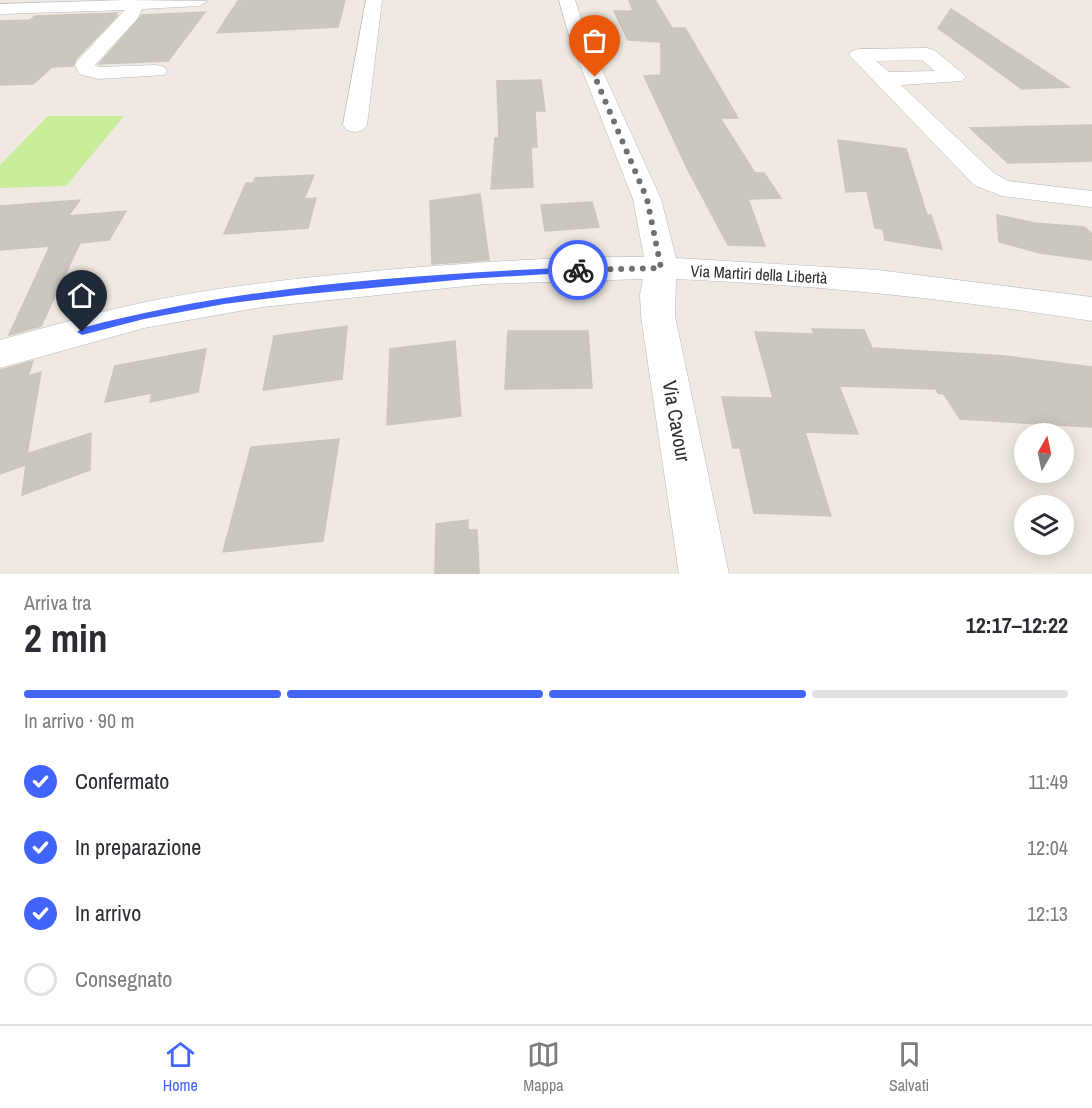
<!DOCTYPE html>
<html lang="it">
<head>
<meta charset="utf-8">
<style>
	:root { --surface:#fff; --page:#f2f2f3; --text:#2b2b33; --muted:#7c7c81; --line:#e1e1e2; --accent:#4264fb }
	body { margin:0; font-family:"Archivo Narrow",sans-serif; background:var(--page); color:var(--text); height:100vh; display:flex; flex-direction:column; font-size:22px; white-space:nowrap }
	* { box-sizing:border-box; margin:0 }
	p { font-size:20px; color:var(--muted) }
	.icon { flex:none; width:33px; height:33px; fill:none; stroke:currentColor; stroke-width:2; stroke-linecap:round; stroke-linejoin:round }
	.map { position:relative; height:574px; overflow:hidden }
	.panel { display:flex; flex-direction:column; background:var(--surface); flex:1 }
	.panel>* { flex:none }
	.needle { width:39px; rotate:9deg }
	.tools { position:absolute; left:1014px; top:423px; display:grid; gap:12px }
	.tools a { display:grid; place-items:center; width:60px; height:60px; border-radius:50%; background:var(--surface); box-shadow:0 3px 15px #0003; font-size:30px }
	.pin { position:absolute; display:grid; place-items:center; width:51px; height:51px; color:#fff; margin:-62px -26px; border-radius:50% 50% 50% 0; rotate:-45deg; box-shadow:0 0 6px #0007 }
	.pin .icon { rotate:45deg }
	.courier { position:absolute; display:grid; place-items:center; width:60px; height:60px; margin:-30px; border:4px solid #4264fb; border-radius:50%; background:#fff; color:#222; box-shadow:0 2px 8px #0007 }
	.overview em { font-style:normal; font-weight:700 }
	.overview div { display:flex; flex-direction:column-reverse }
	.overview { display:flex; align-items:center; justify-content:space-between; height:102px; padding:0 24px }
	h1 { font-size:39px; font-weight:700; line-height:45px }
	.bar { display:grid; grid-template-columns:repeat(4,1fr); gap:9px 6px; align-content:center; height:72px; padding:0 24px }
	.bar i { height:8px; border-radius:4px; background:var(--line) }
	.bar .active { background:var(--accent) }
	.bar p { grid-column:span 4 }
	ol { padding:0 24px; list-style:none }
	li { display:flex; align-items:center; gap:18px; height:66px }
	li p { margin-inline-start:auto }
	li .icon { padding:6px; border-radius:50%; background:var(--accent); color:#fff; stroke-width:4 }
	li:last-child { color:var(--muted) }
	li i { width:33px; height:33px; border:3px solid var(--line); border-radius:50% }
	.tabs { display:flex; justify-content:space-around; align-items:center; height:84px; border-top:2px solid var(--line); background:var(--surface); font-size:16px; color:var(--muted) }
	.tabs a { display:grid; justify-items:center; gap:3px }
	.tabs .active { color:var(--accent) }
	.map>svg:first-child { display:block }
	.pitch { fill:#c9ec9a }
	.building { fill:#cbc7bf; stroke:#cbc5ba; stroke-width:1.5 }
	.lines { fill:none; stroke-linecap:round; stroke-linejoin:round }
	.street-casing { stroke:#b4b7c1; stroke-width:1 }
	.secondary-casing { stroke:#b4b7c1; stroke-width:1 }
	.street { fill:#fff; fill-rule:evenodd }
	.secondary { fill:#fff; fill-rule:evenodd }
	.route { fill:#4264fb }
	.done { stroke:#726f6d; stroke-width:6; stroke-dasharray:0 10.8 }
	.labels { text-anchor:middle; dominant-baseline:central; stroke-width:4.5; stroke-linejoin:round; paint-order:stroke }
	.street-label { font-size:16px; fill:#2e2e2e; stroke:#fff }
	.near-street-label { font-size:20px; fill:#2e2e2e; stroke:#fff }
</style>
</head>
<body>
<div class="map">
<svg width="1092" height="574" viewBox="0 0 1092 574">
	<rect width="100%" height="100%" fill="#efe9e1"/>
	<path class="pitch" d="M48 116H124L66 186 0 188V165Z"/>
	<path class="building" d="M345 0 338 27 217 33 238 1Z
		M629 0H655L672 28H685L738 118H720L755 173H764L781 198 748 199 765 246 728 245 688 170 644 76 661 75V42L628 40 614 11H633Z
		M951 9 1069 87 1022 89 938 28Z
		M205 12 168 61 99 64 142 15Z
		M117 13 114 16H117L76 59 73 66 52 67 33 84 0 85V21L30 20 35 16Z
		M541 80 545 111H535L537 147H531L533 187 491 189 495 138H499L497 81Z
		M1092 125V161L1057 162 1008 163 970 128Z
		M838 140 906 149 927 215H931L942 249 885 240 883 229 875 228 867 191 846 192Z
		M314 175 304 199 316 198 308 228 224 234 246 183H253L255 178Z
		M480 194 489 260 432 264 430 201Z
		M80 200 68 216 126 211 109 240 80 243 41 326 9 335 50 246 0 250V206Z
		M592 202 599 227 545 231 541 205Z
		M997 215 1035 223 1084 227 1092 234V260L1040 253 999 242Z
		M347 326 342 379 263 390 274 336Z
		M812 329 864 330 872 348 1005 356 1092 367V427L960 419 944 394 938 393 936 389 839 386 858 434 805 432 831 516 754 513 740 448H733L722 397 773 398 755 332 814 334Z
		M508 331H588L592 388 505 389Z
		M455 341 461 416 387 425 390 349Z
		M206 349 198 392 150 402 152 393 105 402 115 366Z
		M33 361 28 376 41 372 27 454 91 433 90 470 22 495 27 456 25 465 0 474V370Z
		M339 439 323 541 223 552 251 447Z
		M468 520V530H477L479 574H435L436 524Z"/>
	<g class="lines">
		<g class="street-casing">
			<path id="street" d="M125 0 207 1 199 6 142 9 138 18 95 65 99 67 157 65 164 67 167 71 164 75 99 79 79 74 75 64 78 60 125 10 0 14V4Z
				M366 0H382L367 125 363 130 355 132 347 130 343 125Z
				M927 48 934 50 962 73 966 77 962 81 901 85 994 173 1008 181 1092 191V207L1002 196 974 185 849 55 852 51 859 49ZM922 60 935 71 889 72 876 61Z"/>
		</g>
		<g class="secondary-casing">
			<path id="secondary" d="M559 0H575L588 39 661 199 676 258 878 270 1092 297V321C954 299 815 285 676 279L675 316 729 574H679L641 316 640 295 643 279 486 284 262 307 144 328 0 368V340C48 327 97 312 146 302 232 284 320 276 408 268 486 262 565 256 644 257L633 199 570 39Z"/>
		</g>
		<use href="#street" class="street"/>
		<use href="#secondary" class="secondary"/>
	</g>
	<path class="route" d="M578 267 582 268V272L466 279 297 295 224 304 144 319 82 335 77 332 82 328C244 285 412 275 578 267Z"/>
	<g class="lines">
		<path class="done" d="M578 270 661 268 647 199 595 77"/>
	</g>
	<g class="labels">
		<g class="street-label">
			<text transform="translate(759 274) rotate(3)">Via Martiri della Libertà</text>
		</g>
		<g class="near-street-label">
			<text transform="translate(677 421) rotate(80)">Via Cavour</text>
		</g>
	</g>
</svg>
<div class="tools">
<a><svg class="needle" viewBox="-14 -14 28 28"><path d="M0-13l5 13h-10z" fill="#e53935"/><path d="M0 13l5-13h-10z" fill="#7c7c81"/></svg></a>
<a><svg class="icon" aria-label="layers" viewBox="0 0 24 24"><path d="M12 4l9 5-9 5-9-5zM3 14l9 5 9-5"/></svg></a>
</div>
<div class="pin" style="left:595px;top:77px;background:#ea580c"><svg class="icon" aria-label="bag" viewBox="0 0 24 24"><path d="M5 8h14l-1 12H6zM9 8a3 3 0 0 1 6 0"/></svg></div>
<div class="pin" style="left:82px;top:332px;background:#1f2937"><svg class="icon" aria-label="home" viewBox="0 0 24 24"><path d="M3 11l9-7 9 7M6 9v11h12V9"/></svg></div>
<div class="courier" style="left:578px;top:270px"><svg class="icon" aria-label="bike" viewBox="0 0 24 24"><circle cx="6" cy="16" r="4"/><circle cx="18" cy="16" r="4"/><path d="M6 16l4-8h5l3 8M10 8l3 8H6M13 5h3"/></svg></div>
</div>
<section class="panel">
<div class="overview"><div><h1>2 min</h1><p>Arriva tra</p></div><em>12:17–12:22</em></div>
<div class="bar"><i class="active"></i><i class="active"></i><i class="active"></i><i></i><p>In arrivo · 90 m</p></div>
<ol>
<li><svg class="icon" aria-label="check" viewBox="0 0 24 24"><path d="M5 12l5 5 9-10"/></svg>Confermato<p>11:49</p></li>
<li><svg class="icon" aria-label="check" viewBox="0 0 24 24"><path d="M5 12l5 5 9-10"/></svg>In preparazione<p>12:04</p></li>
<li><svg class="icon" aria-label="check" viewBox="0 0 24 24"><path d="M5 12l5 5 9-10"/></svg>In arrivo<p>12:13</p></li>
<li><i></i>Consegnato</li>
</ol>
</section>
<nav class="tabs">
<a class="active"><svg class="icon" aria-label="home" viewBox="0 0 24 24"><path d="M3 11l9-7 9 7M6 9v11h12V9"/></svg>Home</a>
<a><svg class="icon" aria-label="map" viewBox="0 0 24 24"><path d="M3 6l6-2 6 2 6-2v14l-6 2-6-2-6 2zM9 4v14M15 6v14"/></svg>Mappa</a>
<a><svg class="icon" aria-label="saved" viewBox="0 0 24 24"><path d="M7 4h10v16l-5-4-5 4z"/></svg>Salvati</a>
</nav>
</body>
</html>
